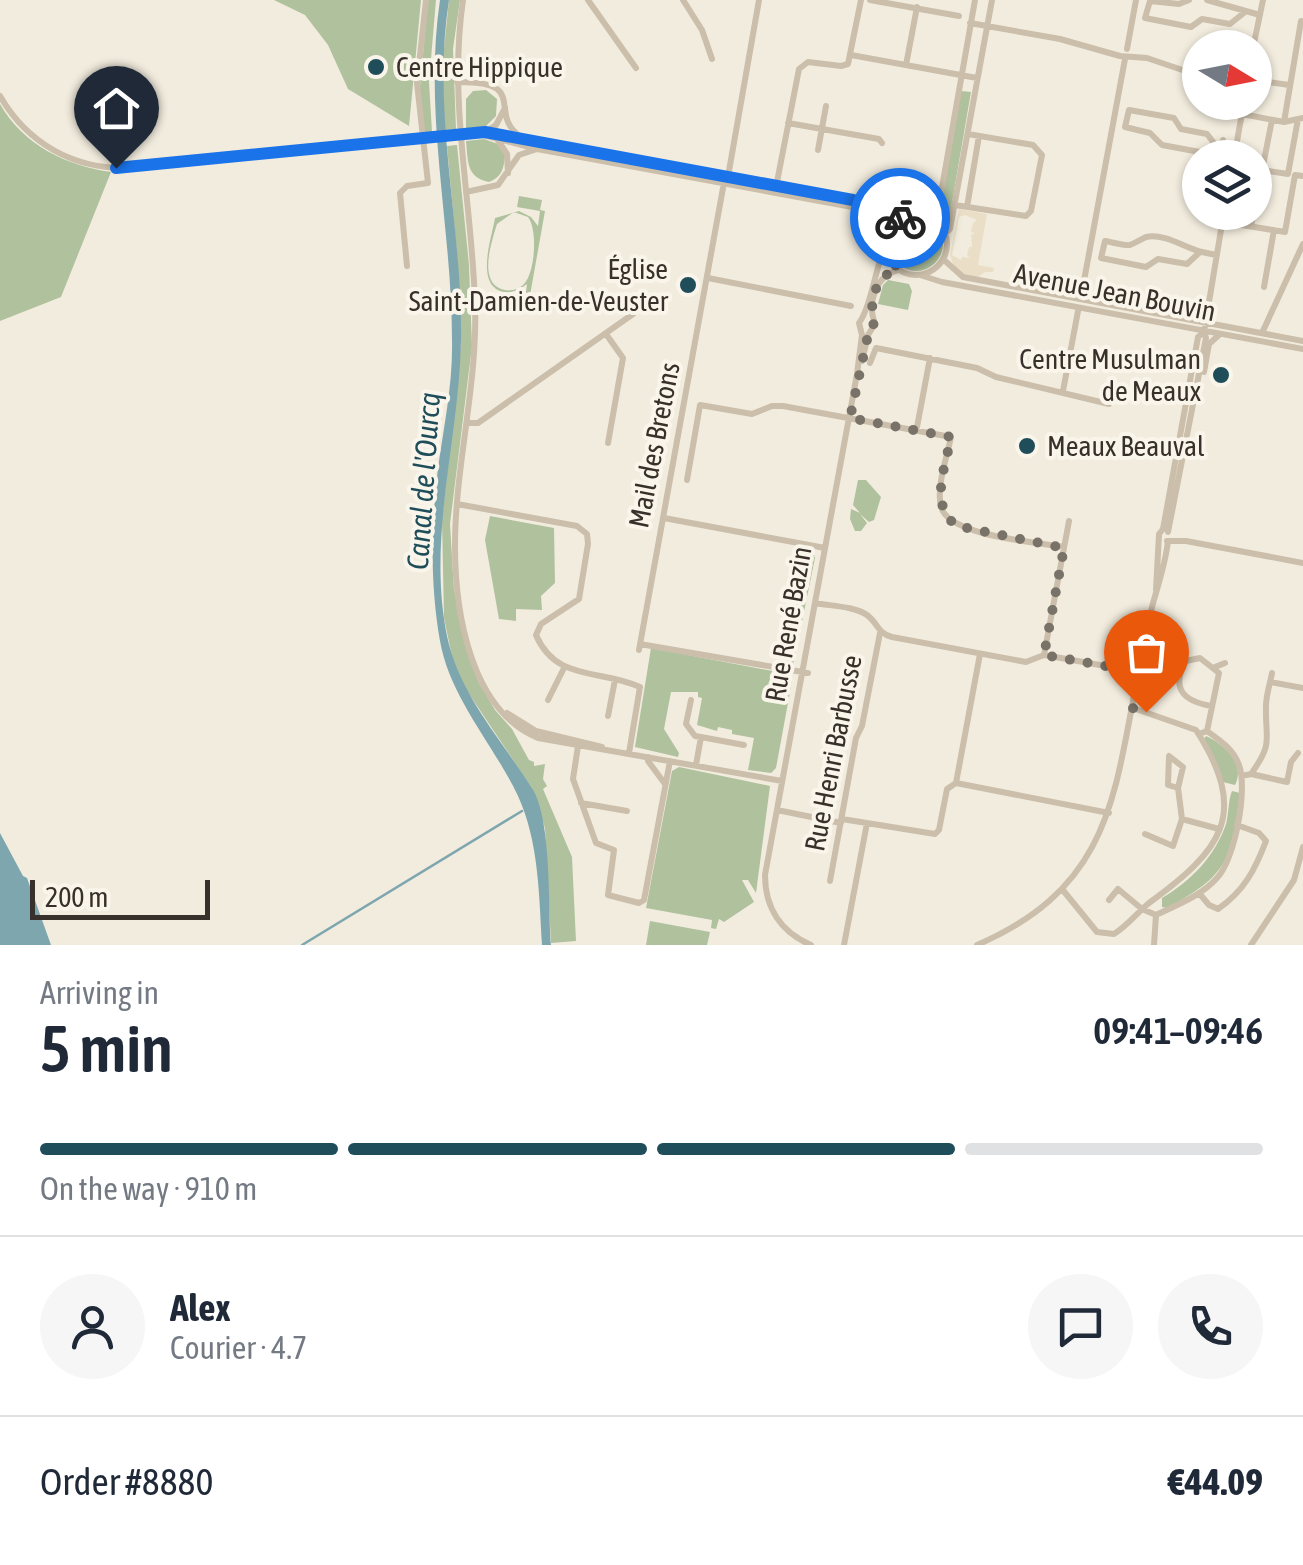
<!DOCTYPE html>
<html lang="en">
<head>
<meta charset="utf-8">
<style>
	:root { --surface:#fff; --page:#f6f6f7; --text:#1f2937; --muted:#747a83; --line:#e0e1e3; --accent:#1f4d59 }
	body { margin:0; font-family:"Asap Condensed",sans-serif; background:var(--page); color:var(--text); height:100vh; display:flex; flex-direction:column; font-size:38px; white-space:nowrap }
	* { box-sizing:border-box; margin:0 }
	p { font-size:32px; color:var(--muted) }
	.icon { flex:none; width:55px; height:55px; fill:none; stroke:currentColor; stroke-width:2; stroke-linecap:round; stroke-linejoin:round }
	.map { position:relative; height:945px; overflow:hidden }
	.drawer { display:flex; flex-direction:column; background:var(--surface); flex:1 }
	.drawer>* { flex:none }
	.needle { width:65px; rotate:100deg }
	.buttons { position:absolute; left:1182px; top:30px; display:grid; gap:20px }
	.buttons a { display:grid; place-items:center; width:90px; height:90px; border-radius:50%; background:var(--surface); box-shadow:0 2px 8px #0004; font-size:50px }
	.scale { position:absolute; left:30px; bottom:25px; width:180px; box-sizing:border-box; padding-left:10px; border:5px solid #38302a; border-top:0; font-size:28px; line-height:35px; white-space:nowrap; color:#38302a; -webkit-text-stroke:8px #faf5eb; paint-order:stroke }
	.pin { position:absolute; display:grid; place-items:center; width:85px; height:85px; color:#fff; margin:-102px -42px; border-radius:50% 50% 50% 0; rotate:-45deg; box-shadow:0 0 10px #0007 }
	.pin .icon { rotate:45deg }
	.courier { position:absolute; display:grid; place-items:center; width:100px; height:100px; margin:-50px; border:8px solid #1a73e8; border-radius:50%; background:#fff; color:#222; box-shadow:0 2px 12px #0007 }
	.overview em { font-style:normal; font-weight:600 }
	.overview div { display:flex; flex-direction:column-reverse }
	.overview { display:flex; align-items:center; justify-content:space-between; height:170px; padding:0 40px }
	h1 { font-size:65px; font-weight:600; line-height:75px }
	.bar { display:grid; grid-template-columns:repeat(4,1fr); gap:15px 10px; align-content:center; height:120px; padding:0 40px }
	.bar i { height:12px; border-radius:8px; background:var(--line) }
	.bar .selected { background:var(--accent) }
	.bar p { grid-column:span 4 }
	.line { display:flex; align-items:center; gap:25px; padding:0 40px; border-top:2px solid var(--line) }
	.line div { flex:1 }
	.round { display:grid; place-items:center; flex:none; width:105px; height:105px; border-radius:52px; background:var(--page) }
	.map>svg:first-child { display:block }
	.green { fill:#b0c19e; fill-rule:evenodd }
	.plaza { fill:#eadfc6; fill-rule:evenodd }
	.water { fill:#7ea6af }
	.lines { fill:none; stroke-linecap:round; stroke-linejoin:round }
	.stream { stroke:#7ea6af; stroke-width:2.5 }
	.minor { stroke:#cbbeaa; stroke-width:6 }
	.minor-bridge { stroke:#cbbeaa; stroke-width:6 }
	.done { stroke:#797269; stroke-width:10; stroke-dasharray:0 18 }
	.route { stroke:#1a73e8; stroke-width:12 }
	.poi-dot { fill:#1f4d59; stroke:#faf5eb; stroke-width:4 }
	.labels { text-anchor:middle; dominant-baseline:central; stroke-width:8; stroke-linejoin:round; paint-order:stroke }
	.poi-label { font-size:28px; fill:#38302a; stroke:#faf5eb; text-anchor:start }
	.street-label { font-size:28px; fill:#38302a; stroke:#faf5eb }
	.water-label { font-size:30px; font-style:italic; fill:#1f4d59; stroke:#faf5eb }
</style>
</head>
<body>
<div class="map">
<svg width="1303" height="945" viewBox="0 0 1303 945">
	<rect width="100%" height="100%" fill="#f2ecde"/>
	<path class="green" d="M274 0H421L409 126 348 89 328 45 305 15Z
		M428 0H436L429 82 432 132 423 133 419 97Z
		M449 0H460L453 49 456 129 445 130 441 78Z
		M486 90 497 99 496 116 486 126 466 130V99L473 91Z
		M961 91 971 92 950 214 939 206Z
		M0 104C23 145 67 166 111 172L61 297 0 321Z
		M484 139 498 144 505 155C504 168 502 177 489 182 466 178 468 160 466 141Z
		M457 145 469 265 472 346 450 524 454 590 478 681 495 710 512 729 529 760 534 762V766L545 764 543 779 547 786 543 789 572 857 576 941 551 943 545 828 532 788 465 688 453 661 444 618 442 520 461 342 457 255 447 146Z
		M519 196 542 200 540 210 545 211 529 301 525 300 527 284C520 289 514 293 504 292 474 286 492 237 495 218L519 211 531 217 538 226 540 211 517 207ZM514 212 528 217C538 230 535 273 524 284 518 290 509 292 501 289 478 280 492 241 497 224Z
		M889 244a27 27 0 1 1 54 0a27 27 0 1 1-54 0Z
		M888 280 909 284 912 291 908 310 878 304 883 285Z
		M858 480H866L881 497 874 520 869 522 860 514 867 523 861 531H855L850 519 851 509 860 513 853 505Z
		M490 516 554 528 555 583 541 596 542 610 516 609V621L499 619 485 540Z
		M800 548 812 550 815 558 793 665 778 662Z
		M651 648 788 674 792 681 776 768 771 773 748 770 754 738 732 734V730L718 727 717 731 697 725 702 698 698 697V692H671L664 729 679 753 678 757 635 747Z
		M1206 736C1224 744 1246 764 1235 785L1223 782 1204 739Z
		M679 767 770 786 756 893 748 880H742L754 902 724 922 719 919 716 929 711 928 712 920 646 908 672 771Z
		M1232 791 1240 793C1231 861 1228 875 1167 908L1162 907V898C1191 881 1215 856 1226 824 1229 813 1228 801 1232 791Z
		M650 921 710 932 707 945H646Z"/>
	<path class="plaza" d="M959 209 987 214 978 265 994 268 993 272H985L978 277 963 274 953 264 950 255ZM965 215 977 220 973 223 971 232 975 233 971 235 972 247H969L967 255 970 258 962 257 961 260 952 255 959 217Z"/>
	<path class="water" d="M440 0H449C431 114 463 226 461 341 459 440 427 537 447 636 459 694 501 739 532 788 552 820 548 905 551 945H542C539 895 539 842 518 796 494 745 450 698 440 641 430 584 431 526 438 468 444 425 453 383 452 340 452 226 423 113 440 0Z
		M0 833 23 876 27 878 51 945H0Z"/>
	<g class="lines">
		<path class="stream" d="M302 945 522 811"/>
		<path class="minor" d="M463 0C448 102 472 202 475 303 478 385 455 465 455 546 455 611 470 710 538 738L782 781
			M588 0 636 68
			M683 0 702 30 712 59
			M870 0 959 16
			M1189 0 1179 4 1150 1 1145 18 1191 27 1202 19 1230 24 1245 12
			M1207 0 1260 15
			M970 23 1060 39 1120 56 1147 58 1200 76
			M1253 48 1263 0
			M1127 49 1136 0
			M851 55 977 78
			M906 65 917 7
			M1255 80 1289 85
			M457 82C531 81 486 113 521 137
			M0 96C27 143 73 169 127 168L412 141
			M1129 110 1174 118 1181 129 1207 134 1220 151 1212 149 1205 153 1162 145 1150 133 1125 127Z
			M1242 114 1284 122 1303 118
			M1284 122 1301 21
			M788 123 879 139 882 143
			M485 132 853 200 908 214
			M485 132 496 125 505 108
			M479 134 537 149 852 207 877 214 889 231
			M497 139 507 154 508 173
			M1223 140 1220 151 1235 154
			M818 150 826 106
			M1234 158 1244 102
			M1262 170 1288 174 1298 119
			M729 171 759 0
			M776 187 799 69 808 62 841 66 848 64 861 0
			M466 192 498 185 519 155 537 149
			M955 205 1026 216 1031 211 1042 155 1033 145 968 134
			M1255 206 1272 120
			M967 207 979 136
			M885 244a31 31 0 1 1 62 0a31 31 0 1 1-62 0Z
			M925 215 938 202 941 193 975 0
			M1223 222 1285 232 1295 175 1303 176
			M1251 226 1254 212
			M945 234 950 229 992 0
			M1200 252 1187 264 1158 259 1146 267 1101 258 1105 241C1112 242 1124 246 1130 245 1133 244 1144 238 1146 237 1165 233 1185 248 1202 252L1216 255
			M943 259 963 277 1303 341
			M407 266 400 193 407 186 428 183 417 83 426 0
			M920 275 942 282 1303 349
			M708 278 851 306
			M1264 287 1274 230
			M1081 297 1125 59
			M1262 333 1303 244
			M606 334 623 358 608 443
			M862 361 868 335 875 324C867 304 875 276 898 270
			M870 363 876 348 977 368 996 377 1109 404
			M1204 372 1209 344 1219 335
			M1063 391 1078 311
			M468 423H478L633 314
			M917 427 930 358
			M687 480 700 405 752 414 772 406H783L951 437C947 457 936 487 941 507 949 536 1036 542 1064 547
			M457 504 577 526 587 534 588 544 579 599 541 624 536 635C556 682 601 669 640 687L629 753
			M664 518 825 548
			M1168 532 1206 338 1204 332 1224 212
			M1167 541H1186L1303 563
			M1156 590 1159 534 1163 529 1198 337 1204 332
			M815 603C830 606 854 606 867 615 878 623 877 633 892 637L1026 662 1044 655 1139 672
			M640 644 808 673
			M639 650 723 188
			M1044 655 1069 521
			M1215 667 1225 663
			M1270 682 1303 688
			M548 700 564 668
			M691 700 686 724 695 736 701 737 696 765
			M507 713 536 731 602 747
			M608 716 615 680
			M1207 731 1219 673 1200 658 1186 661C1170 689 1184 701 1211 706
			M701 737 744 745
			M578 746 573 779 596 843 614 850 608 895 639 903 644 900 670 761
			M648 757V761L665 784
			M1251 774 1287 782 1291 762 1298 753
			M1242 776 1251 774C1274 742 1265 740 1266 706 1266 695 1270 684 1272 673
			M956 783 980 654
			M581 803 627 811
			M777 810 841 823
			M842 819 935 834 939 830 947 789 956 783 1109 813
			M1182 819 1219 829
			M1145 834 1173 846 1182 819 1178 788 1183 767 1169 756 1168 785 1178 788
			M830 881 856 738 862 726 880 633
			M1062 889 1097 932 1114 934C1127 926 1137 913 1149 903 1222 850 1250 814 1196 730L1133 708
			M1199 893 1209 905 1218 909C1244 891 1255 870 1266 841L1259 833 1237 825
			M1109 900 1118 889 1142 909 1156 915C1177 905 1201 896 1217 878 1235 859 1248 789 1239 765 1233 749 1221 741 1207 731L1199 734
			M811 945C781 932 765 908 765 875L857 374 862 335 859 323C871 307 876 266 886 242
			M844 945 867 823
			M977 945C1112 886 1114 796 1139 669 1144 644 1148 618 1156 593 1161 576 1166 559 1168 541
			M1154 945 1156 915
			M1251 945 1294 880 1303 847"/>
		<path class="minor-bridge" d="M412 141 474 135"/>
	</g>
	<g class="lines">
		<path class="done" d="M900 218C883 233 882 253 899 269 873 276 869 304 874 327L868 335 850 418 951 437C946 466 928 505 957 526L1064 548 1044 655 1139 672 1132 708 1146 712"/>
		<path class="route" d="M116 168 485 132 853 200 908 214 900 218"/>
	</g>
	<g class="poi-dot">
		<circle cx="376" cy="67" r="10"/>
		<circle cx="688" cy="285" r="10"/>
		<circle cx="1221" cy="375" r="10"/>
		<circle cx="1027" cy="446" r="10"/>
	</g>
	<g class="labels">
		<g class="poi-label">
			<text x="396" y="67">Centre Hippique</text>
			<text x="668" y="269" text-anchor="end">Église<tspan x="668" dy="32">Saint-Damien-de-Veuster</tspan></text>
			<text x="1201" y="359" text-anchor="end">Centre Musulman<tspan x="1201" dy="32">de Meaux</tspan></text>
			<text x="1047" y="446">Meaux Beauval</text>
		</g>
		<g class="street-label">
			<text transform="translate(1115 292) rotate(11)">Avenue Jean Bouvin</text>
			<text transform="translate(654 445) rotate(-79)">Mail des Bretons</text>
			<text transform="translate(788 624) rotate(-80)">Rue René Bazin</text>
			<text transform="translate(833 753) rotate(-79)">Rue Henri Barbusse</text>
		</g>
		<g class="water-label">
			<text transform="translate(423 481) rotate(-86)">Canal de l'Ourcq</text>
		</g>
	</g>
</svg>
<div class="buttons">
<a><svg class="needle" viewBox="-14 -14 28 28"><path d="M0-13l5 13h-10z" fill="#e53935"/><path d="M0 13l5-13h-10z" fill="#747a83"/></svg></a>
<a><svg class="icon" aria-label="layers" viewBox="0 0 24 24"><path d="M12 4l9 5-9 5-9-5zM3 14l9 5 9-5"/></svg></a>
</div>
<div class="scale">200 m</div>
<div class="pin" style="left:1146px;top:712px;background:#ea580c"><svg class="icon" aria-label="bag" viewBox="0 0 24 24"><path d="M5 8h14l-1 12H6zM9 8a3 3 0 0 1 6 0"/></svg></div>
<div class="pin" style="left:116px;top:168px;background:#1f2937"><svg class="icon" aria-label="home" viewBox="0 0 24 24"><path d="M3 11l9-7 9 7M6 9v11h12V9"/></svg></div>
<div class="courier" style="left:900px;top:218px"><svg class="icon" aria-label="bike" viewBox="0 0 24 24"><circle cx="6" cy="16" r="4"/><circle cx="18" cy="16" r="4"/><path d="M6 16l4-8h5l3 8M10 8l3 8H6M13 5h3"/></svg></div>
</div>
<section class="drawer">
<div class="overview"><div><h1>5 min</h1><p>Arriving in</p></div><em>09:41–09:46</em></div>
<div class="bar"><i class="selected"></i><i class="selected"></i><i class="selected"></i><i></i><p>On the way · 910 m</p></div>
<div class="line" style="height:180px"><a class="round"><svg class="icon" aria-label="person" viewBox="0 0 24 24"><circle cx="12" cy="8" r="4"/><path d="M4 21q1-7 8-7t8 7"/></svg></a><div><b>Alex</b><p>Courier · 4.7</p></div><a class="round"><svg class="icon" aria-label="chat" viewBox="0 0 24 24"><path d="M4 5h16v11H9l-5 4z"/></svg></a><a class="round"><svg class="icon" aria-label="phone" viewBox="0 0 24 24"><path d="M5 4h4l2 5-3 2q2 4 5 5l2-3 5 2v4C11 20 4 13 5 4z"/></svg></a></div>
<div class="line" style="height:130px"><div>Order #8880</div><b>€44.09</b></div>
</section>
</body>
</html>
